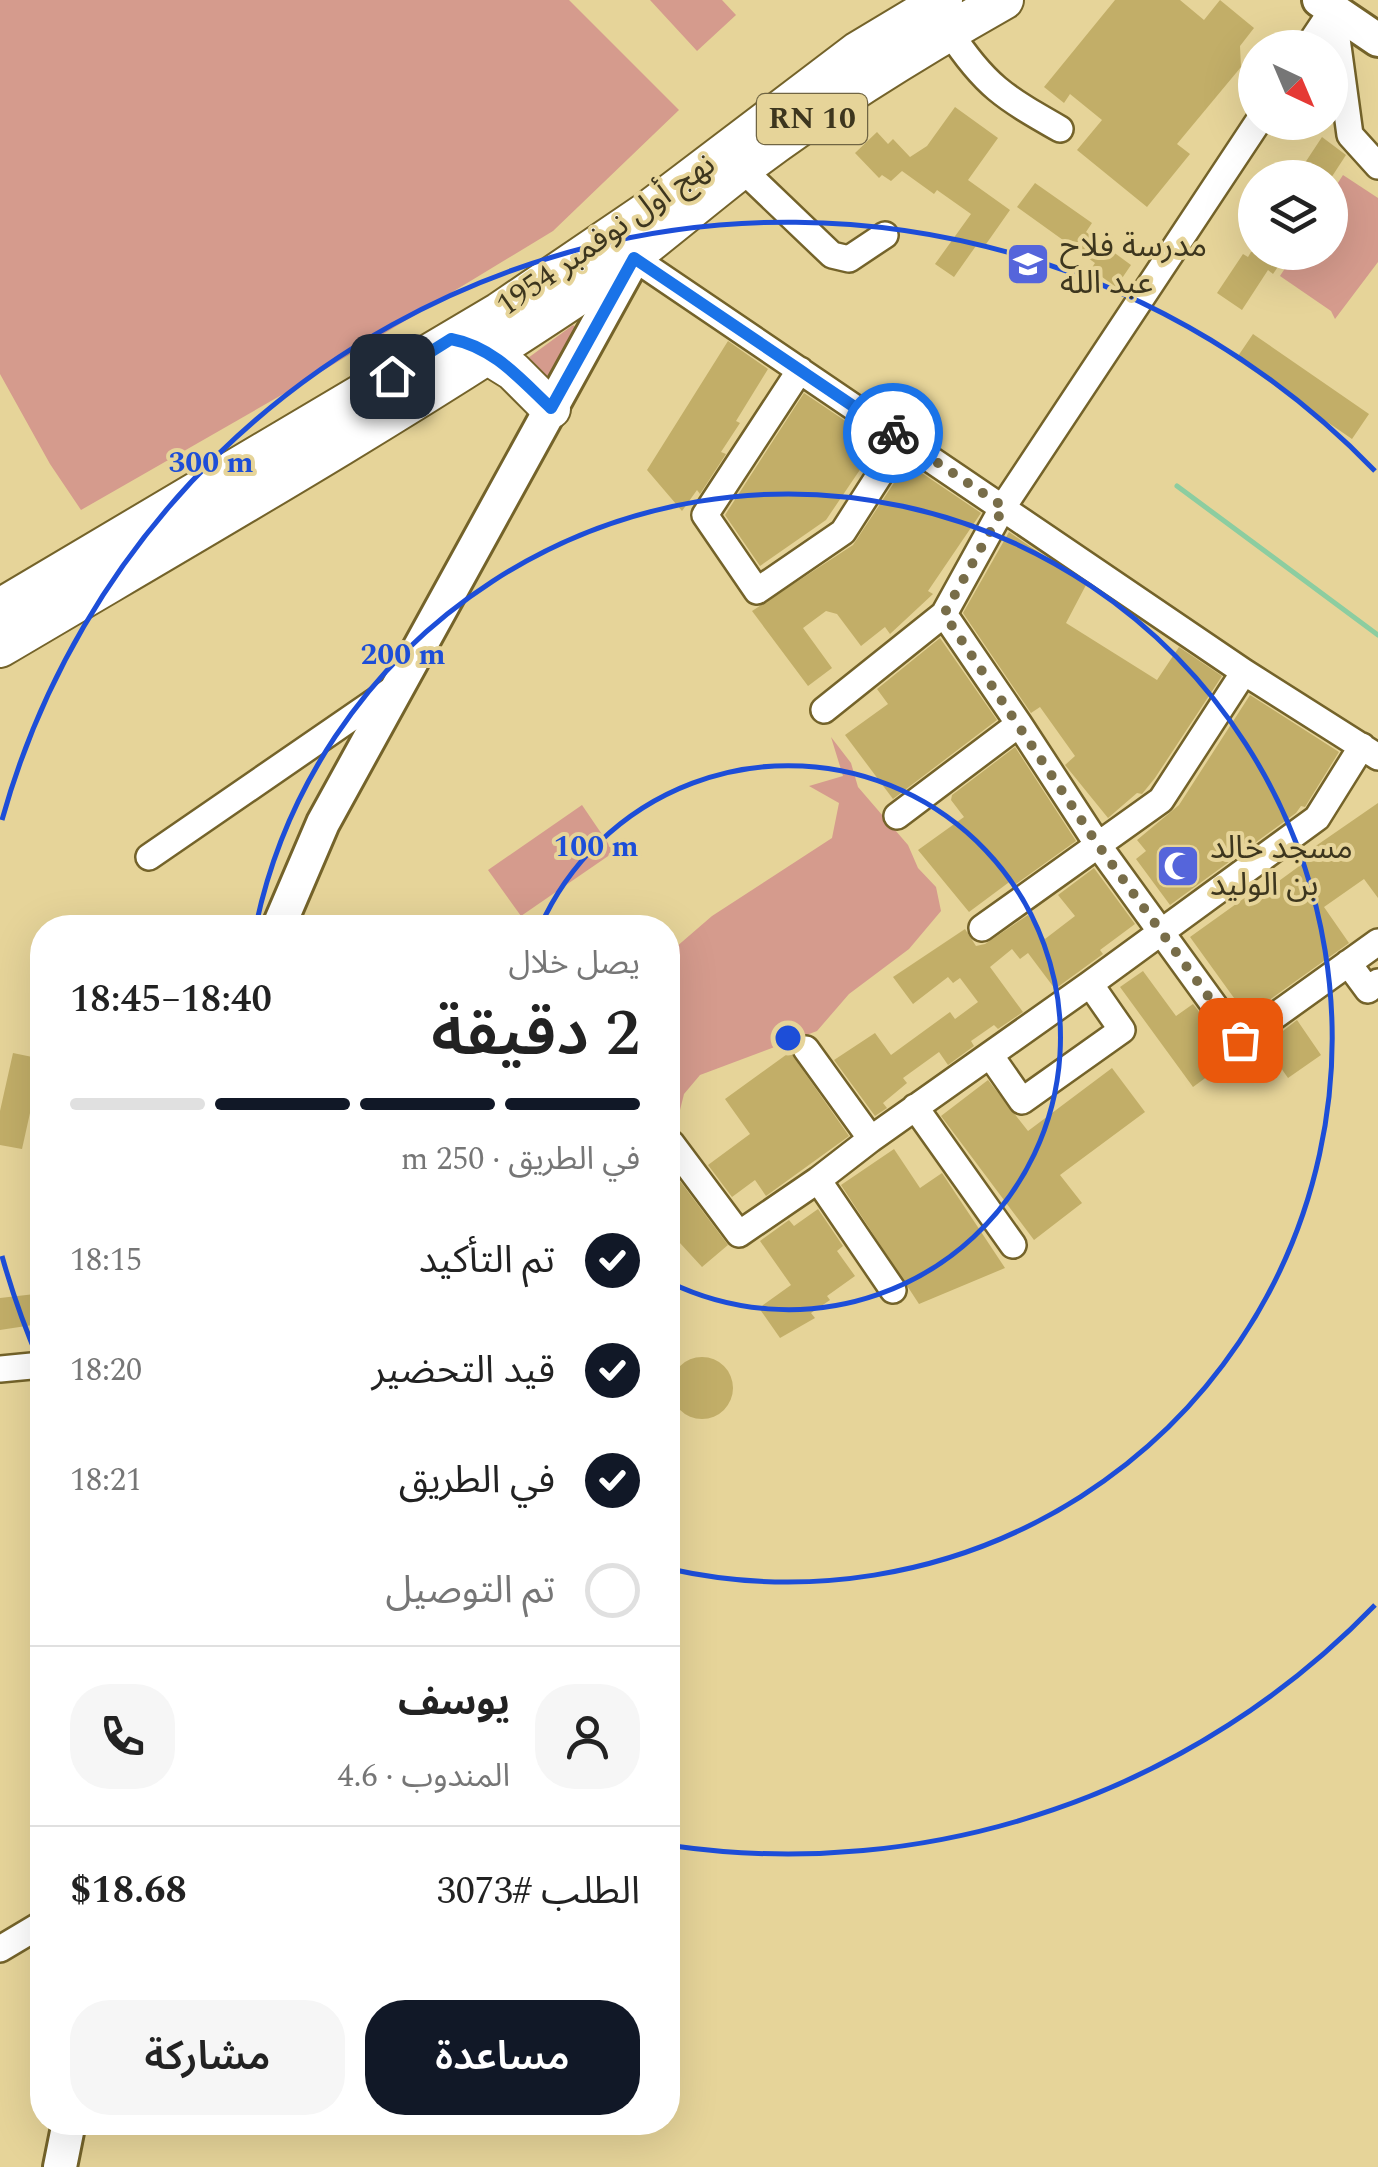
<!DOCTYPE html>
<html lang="ar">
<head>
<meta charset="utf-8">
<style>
	:root { --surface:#fff; --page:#f6f6f6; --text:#222; --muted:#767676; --line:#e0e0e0; --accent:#111827 }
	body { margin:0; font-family:Spectral,"Noto Sans Arabic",serif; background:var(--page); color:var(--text); direction:rtl; height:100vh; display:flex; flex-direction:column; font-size:38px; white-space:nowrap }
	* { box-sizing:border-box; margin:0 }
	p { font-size:32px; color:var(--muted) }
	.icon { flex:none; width:55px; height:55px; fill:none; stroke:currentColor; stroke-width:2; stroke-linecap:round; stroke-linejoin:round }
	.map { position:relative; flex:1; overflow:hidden; direction:ltr }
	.side { position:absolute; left:30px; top:915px; width:650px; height:1220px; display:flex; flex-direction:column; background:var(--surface); border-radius:40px; box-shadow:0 10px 40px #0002; direction:rtl }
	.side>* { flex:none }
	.needle { width:65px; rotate:136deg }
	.controls { position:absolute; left:1238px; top:30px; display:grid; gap:20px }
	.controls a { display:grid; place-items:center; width:110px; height:110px; border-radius:50%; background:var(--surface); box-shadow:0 10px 40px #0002; font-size:50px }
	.pin { position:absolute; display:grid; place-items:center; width:85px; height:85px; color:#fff; margin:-42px; border-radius:20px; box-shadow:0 5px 15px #0006 }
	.courier { position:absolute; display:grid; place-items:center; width:100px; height:100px; margin:-50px; border:8px solid #1a73e8; border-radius:50%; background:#fff; color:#222; box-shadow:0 2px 12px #0007 }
	.head em { font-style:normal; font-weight:600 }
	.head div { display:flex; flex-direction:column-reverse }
	.head { display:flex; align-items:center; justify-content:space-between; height:170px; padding:0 40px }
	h1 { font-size:65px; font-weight:600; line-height:75px }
	.bar { display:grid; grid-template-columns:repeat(4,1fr); gap:15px 10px; align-content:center; height:120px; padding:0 40px }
	.bar i { height:12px; border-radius:8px; background:var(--line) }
	.bar .current { background:var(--accent) }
	.bar p { grid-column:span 4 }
	.line { display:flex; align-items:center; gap:25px; padding:0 40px; border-top:2px solid var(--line) }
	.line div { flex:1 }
	.round { display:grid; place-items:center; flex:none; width:105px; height:105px; border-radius:40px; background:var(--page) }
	ol { padding:0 40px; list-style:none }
	li { display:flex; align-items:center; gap:30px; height:110px }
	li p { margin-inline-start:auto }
	li .icon { padding:10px; border-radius:50%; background:var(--accent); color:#fff; stroke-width:4 }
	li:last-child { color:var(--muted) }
	li i { width:55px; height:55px; border:5px solid var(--line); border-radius:50% }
	.button { display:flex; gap:20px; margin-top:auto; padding:20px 40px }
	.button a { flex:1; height:115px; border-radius:40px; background:var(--accent); color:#fff; font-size:40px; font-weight:600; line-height:115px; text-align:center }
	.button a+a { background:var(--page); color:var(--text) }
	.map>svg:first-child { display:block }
	.green { fill:#d59b8d }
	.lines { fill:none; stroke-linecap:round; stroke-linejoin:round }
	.stream { stroke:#8ccda0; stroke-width:5 }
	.building { fill:#c2ae68 }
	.minor-casing { stroke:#74632a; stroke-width:30 }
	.major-casing { stroke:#74632a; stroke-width:38 }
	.highway-casing { stroke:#74632a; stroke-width:42 }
	.minor { stroke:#fff; stroke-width:25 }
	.major { stroke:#fff; stroke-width:32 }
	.highway { stroke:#fff; stroke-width:38 }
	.done { stroke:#786d49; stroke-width:10; stroke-dasharray:0 18 }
	.route { stroke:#1a73e8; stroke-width:12 }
	.ring { fill:none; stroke:#1d4ed8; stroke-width:5 }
	.labels { text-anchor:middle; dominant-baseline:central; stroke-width:8; stroke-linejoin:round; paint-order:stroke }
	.shield { fill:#e6d499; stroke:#706543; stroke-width:2.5 }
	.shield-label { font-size:30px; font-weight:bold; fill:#3d361e }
	.street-label { font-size:32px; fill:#3d361e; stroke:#e6d499 }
	.poi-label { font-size:32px; fill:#3d361e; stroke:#e6d499; text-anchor:start }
	.centre { fill:#1d4ed8; stroke:#e6d499; stroke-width:5 }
	.ring-label { font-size:30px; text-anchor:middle; font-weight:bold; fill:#1d4ed8; stroke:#e6d499; stroke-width:8; stroke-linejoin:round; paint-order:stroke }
</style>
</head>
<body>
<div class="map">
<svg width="1378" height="2167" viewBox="0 0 1378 2167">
	<rect width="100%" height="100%" fill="#e6d499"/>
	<path class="green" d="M0 0H569L679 110 553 231 306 381 81 510 50 464 0 374Z
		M650 0H722L736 15 697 51Z
		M1343 175 1378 198V262L1335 319 1331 311 1280 276 1295 253 1330 252V195Z
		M573 325 583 334 554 386 528 358Z
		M831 737 851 763 858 787 908 845 918 868 936 887 941 911 909 949 849 994 817 1031 700 1075 684 1094 678 1118 668 1128V954L712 916 832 838 839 803 809 786 843 776Z
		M582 805 614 852 521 916 488 870Z"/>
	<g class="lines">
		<path class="stream" d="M1177 486 1378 635"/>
	</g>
	<path class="building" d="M1115 0H1180L1204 20 1220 0 1254 28 1240 46 1241 67 1177 144 1190 154 1147 207 1077 150 1102 120 1070 94 1064 103 1044 87Z
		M955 107 998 138 968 180 1010 210 984 247 978 243 954 277 935 264 971 214 937 190 934 194 902 171 891 181 882 175 879 178 855 153 877 132 888 144 893 139 910 157 927 146Z
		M1322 137 1346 155 1331 178H1295Z
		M1035 183 1092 223 1086 232 1131 265 1116 287 1091 269 1095 263 1017 207Z
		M1251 252H1288L1273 274 1268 270 1242 310 1217 293 1243 254 1248 257Z
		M1253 334 1369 414 1352 439 1236 359Z
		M728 341 768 369 736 421 740 423 721 452 726 454 700 494 697 490 682 511 647 470Z
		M804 393 878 443 826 520 760 566 725 515Z
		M907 463 981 513 928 591 933 594 890 634 885 627 861 646 837 614 826 611 803 628 832 668 808 686 752 611 853 545Z
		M1009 532 1086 585 1066 623 1157 680 1179 647 1222 676 1155 778 1142 794 1137 793 1108 818 1065 765 1075 756 1040 707 1031 713 963 613Z
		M940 638 997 720 893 799 845 735 888 704 877 689Z
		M1250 695 1339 752 1305 807 1301 806 1296 813 1170 905 1136 859 1146 851 1137 840 1179 805Z
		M1015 747 1076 841 1016 884 1012 880 969 912 918 850 964 817 951 800 952 795Z
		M1378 803V898L1364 879 1324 907 1349 943 1247 1016 1190 937 1257 889 1261 894 1298 867 1294 861Z
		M1094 868 1135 924 1100 950 1103 954 1055 989 1028 953 1020 959 1012 949 990 967 1023 1012 998 1029 994 1025 971 1041 974 1046 948 1065 939 1052 903 1078 907 1083 883 1103 887 1108 875 1116 834 1060 875 1033 891 1055 950 1012 955 1019 978 1002 960 978 953 983 948 977 913 1004 893 977 965 929 976 946 985 944 1028 915 1045 939 1075 916 1058 895Z
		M1143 971 1176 1016 1193 1004 1234 1057 1193 1087 1120 987Z
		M1297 1020 1321 1055 1288 1078 1265 1045Z
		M790 1052 849 1136 766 1196 755 1180 732 1197 708 1165 750 1134 725 1099Z
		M13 1053 42 1059 22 1149 0 1145V1111Z
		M1112 1068 1145 1112 1060 1175 1082 1203 1034 1240 941 1116 988 1080 1028 1131Z
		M894 1149 920 1188 942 1173 1005 1268 919 1304 841 1185Z
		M668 1165 728 1245 702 1267 668 1230Z
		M818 1209 843 1246 837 1251 855 1276 827 1296 830 1300 811 1313 815 1318 780 1338 759 1308 791 1285 760 1241 789 1220 794 1226Z
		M35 1294 39 1324 0 1330V1298Z
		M671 1388a31 31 0 1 1 62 0a31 31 0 1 1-62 0Z"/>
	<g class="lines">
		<g class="minor-casing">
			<path id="minor" d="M1333 9 1350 135 1378 166
				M949 31C985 86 1004 97 1060 129
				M1307 48 1333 9
				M742 169 832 255 849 259 885 235
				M634 258 1244 672 1378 757
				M800 370 705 515 757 591 843 532 902 440
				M824 710 944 614
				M1019 724 1098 845 1240 1041 1378 942
				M897 816 1019 724 944 614 1003 507 1258 122
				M149 857 396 687
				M982 928 1161 800 1244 672
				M1348 963 1368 990 1378 982
				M806 1049 871 1139
				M990 1055 1022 1101 1122 1030 1090 984
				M915 1107 1013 1245
				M671 1143 739 1234 818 1180 871 1139 1090 984 1317 818 1362 746
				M818 1180 893 1290
				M0 1369 42 1365
				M0 1949 42 1924"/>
		</g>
		<g class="major-casing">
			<path id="major" d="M1319 0 1378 40
				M278 928 323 823 636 254
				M60 2167 69 2122"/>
		</g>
		<g class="highway-casing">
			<path id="highway" d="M468 343 513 371 551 409
				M0 608 499 312 646 212 858 51 943 0
				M0 648C191 535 384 425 569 302 631 261 685 213 743 168 826 105 914 51 1004 0"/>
		</g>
		<use href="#minor" class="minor"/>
		<use href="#major" class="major"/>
		<use href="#highway" class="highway"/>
	</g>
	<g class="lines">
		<path class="done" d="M893 433 1004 507 944 614 1098 845 1240 1040"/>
		<path class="route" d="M392 376 451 339C494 347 521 380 551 408L634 258 893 433"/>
	</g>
	<g class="ring">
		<path d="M540 927A272 272 0 1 1 669 1282"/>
		<path d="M256 925A544 544 0 1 1 670 1569"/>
		<path d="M1375 1605A816 816 0 0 1 674 1846M40 1363A816 816 0 0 1 2 1256M2 820A816 816 0 0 1 1375 471"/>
	</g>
	<defs>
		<g id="school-square" transform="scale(2.25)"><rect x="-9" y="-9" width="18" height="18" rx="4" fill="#5565db" stroke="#e6d499"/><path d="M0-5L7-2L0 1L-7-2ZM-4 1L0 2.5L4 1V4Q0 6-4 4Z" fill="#fff"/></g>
		<g id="mosque-square" transform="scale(2.25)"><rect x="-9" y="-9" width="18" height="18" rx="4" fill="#5565db" stroke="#e6d499"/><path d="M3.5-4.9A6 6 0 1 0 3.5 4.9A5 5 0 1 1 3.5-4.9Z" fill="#fff"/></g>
	</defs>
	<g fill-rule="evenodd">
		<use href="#school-square" x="1028" y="264"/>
		<use href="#mosque-square" x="1178" y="866"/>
	</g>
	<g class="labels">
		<rect class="shield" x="757" y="94" width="110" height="50" rx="8"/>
		<g class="shield-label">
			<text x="812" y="119">RN 10</text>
		</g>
		<g class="street-label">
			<text transform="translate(606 235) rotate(-35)">نهج أول نوفمبر 1954</text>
		</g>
		<g class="poi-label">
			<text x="1060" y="246">مدرسة فلاح<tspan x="1060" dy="37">عبد الله</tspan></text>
			<text x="1210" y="848">مسجد خالد<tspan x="1210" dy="37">بن الوليد</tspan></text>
		</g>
	</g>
	<circle cx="788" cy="1038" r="15" class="centre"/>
	<g class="ring-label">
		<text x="211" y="472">300 m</text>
		<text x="403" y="664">200 m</text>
		<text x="596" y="856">100 m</text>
	</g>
</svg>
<div class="controls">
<a><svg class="needle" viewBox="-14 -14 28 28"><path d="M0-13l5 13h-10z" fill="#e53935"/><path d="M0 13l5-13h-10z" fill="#767676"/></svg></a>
<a><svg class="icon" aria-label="layers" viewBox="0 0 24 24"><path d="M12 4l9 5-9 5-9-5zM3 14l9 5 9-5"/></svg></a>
</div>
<div class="pin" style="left:1240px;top:1040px;background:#ea580c"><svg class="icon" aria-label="bag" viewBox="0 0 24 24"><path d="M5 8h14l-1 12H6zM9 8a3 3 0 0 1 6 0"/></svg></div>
<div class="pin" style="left:392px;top:376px;background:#1f2937"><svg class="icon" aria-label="home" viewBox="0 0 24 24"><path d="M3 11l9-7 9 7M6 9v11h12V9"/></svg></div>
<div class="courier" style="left:893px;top:433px"><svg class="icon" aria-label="bike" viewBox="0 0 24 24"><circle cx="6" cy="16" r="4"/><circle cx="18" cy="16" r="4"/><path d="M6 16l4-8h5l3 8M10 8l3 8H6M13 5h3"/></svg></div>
<section class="side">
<div class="head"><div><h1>2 دقيقة</h1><p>يصل خلال</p></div><em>18:40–18:45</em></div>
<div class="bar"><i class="current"></i><i class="current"></i><i class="current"></i><i></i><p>في الطريق · 250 m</p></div>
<ol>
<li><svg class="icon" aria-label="check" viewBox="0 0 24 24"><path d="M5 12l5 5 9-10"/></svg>تم التأكيد<p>18:15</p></li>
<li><svg class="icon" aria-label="check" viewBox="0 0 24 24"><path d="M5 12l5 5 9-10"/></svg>قيد التحضير<p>18:20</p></li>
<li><svg class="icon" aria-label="check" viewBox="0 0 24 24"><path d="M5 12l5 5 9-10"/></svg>في الطريق<p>18:21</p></li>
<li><i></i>تم التوصيل</li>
</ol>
<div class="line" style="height:180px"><a class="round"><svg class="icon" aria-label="person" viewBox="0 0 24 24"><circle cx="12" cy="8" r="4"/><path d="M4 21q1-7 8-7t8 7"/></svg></a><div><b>يوسف</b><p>المندوب · 4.6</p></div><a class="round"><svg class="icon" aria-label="phone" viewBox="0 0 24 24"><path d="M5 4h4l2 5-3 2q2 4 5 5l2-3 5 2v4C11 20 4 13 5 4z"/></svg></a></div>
<div class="line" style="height:130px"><div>الطلب #3073</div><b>$18.68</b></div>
<div class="button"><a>مساعدة</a><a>مشاركة</a></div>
</section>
</div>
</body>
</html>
